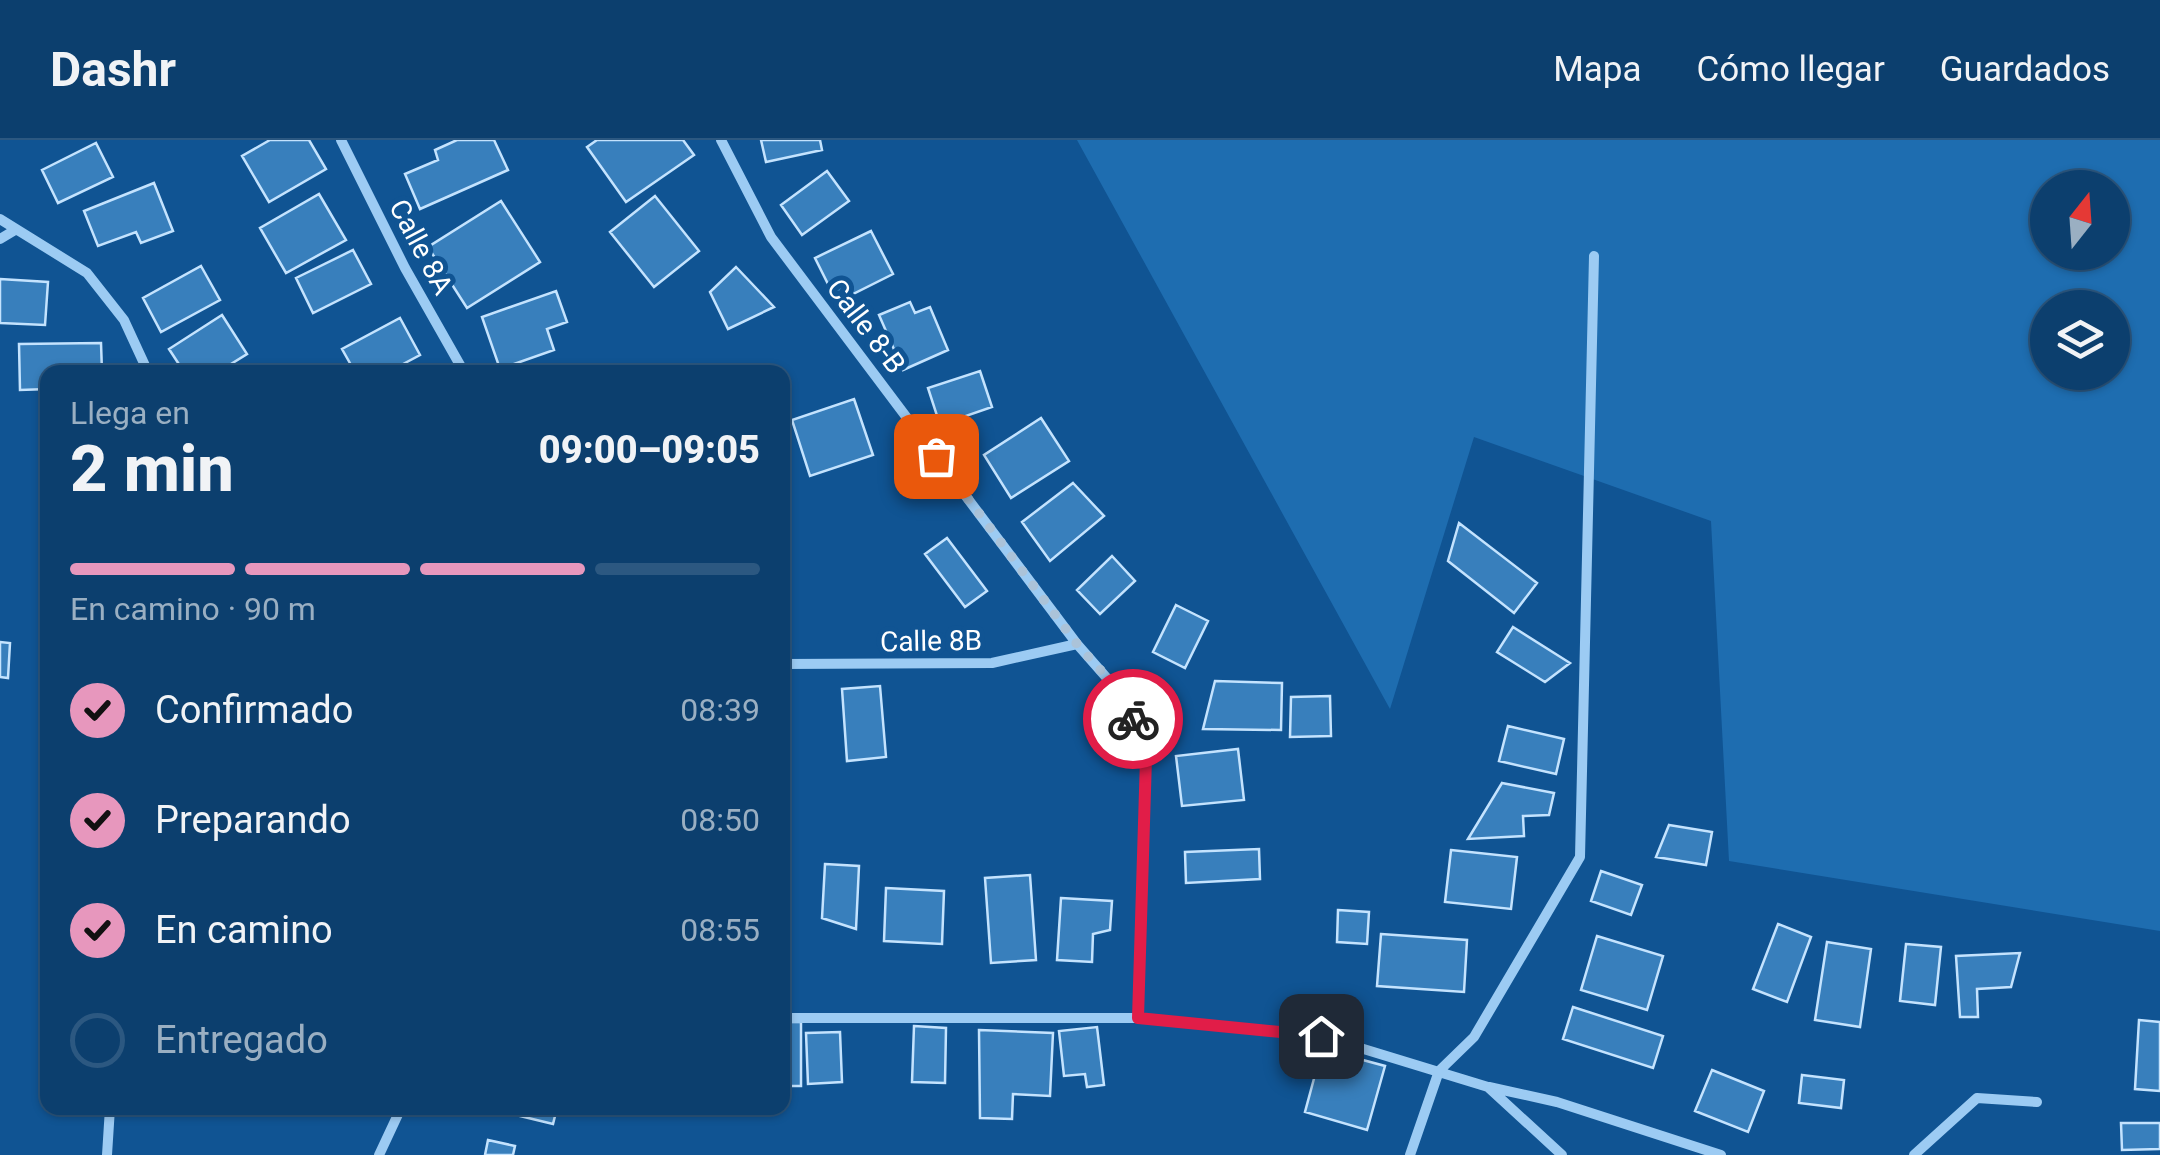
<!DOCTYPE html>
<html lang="es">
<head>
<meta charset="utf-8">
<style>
	:root { --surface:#0c3f6e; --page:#154673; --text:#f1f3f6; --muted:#9aafc2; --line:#2c5881; --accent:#e797bd }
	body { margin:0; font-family:Roboto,sans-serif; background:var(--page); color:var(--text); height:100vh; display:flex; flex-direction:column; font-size:38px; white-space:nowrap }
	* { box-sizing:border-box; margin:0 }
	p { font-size:32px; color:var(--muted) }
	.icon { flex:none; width:55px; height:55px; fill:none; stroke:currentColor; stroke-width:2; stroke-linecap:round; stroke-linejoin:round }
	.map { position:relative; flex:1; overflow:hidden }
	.details { position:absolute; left:40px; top:225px; width:750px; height:750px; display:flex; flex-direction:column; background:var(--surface); border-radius:20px; box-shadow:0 2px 8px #0004,0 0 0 2px var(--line) }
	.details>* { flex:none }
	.needle { width:65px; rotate:17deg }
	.buttons { position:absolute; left:2030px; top:30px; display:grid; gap:20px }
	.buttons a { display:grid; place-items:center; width:100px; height:100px; border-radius:50%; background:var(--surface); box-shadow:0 2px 8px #0004,0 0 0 2px var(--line); font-size:50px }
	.pin { position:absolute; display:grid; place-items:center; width:85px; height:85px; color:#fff; margin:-42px; border-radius:20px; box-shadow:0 5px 15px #0006 }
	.courier { position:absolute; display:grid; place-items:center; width:100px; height:100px; margin:-50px; border:8px solid #e11d48; border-radius:50%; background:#fff; color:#222; box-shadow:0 2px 12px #0007 }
	.summary em { font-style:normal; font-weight:800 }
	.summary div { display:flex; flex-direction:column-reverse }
	.summary { display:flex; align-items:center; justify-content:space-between; height:170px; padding:0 30px }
	h1 { font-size:65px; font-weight:800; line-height:75px }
	.bar { display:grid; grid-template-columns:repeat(4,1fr); gap:15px 10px; align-content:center; height:120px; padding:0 30px }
	.bar i { height:12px; border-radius:8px; background:var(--line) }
	.bar .on { background:var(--accent) }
	.bar p { grid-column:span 4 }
	ol { padding:0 30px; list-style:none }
	li { display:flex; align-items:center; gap:30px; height:110px }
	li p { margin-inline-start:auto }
	li .icon { padding:10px; border-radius:50%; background:var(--accent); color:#111; stroke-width:4 }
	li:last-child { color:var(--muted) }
	li i { width:55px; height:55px; border:5px solid var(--line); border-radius:50% }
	header { display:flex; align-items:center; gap:60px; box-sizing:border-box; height:140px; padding:0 50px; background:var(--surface); border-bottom:2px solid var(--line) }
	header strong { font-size:48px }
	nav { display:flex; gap:55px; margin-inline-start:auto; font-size:35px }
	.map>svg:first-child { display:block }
	.green { fill:#1e6db0; fill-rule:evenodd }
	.building { fill:#387fbc; stroke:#c4e3fe; stroke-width:2.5 }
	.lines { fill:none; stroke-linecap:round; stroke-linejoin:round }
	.street { stroke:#9ccbf3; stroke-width:10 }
	.done { stroke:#abc3d9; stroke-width:10; stroke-dasharray:0 18 }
	.route { stroke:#e11d48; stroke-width:12 }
	.labels { text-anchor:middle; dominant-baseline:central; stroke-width:10; stroke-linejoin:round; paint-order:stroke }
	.street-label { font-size:28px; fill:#fff; stroke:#105493 }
</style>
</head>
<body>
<header>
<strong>Dashr</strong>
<nav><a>Mapa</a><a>Cómo llegar</a><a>Guardados</a></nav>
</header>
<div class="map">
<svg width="2160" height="1015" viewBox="0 0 2160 1015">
	<rect width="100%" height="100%" fill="#105493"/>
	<path class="green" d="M1077 0H2160V791L1729 721 1711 381 1474 297 1390 569ZM2048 48H2112V112H2048ZM2048 168H2112V232H2048Z"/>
	<path class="building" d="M270 0H309L326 29 269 62 242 16Z
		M457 0H494L508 30 420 69 405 34 438 20 435 10Z
		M597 0H683L694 15 626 62 587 7Z
		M761 0H820L822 10 766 22Z
		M96 3 113 37 58 63 42 30Z
		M827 31 849 61 802 95 781 65Z
		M154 43 173 91 141 103 136 92 98 106 84 71Z
		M319 54 346 100 286 133 260 88Z
		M655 56 699 111 654 147 610 92Z
		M501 61 540 122 467 168 428 107Z
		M871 91 893 134 837 162 815 118Z
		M353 110 371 144 313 173 296 138Z
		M201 126 220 160 161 192 143 158Z
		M736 127 774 167 728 189 710 152Z
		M0 139 48 142 45 185 0 183Z
		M556 151 567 182 547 189 554 210 500 229 482 177Z
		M910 162 915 173 930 167 948 210 903 230 879 175Z
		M222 175 247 214 218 232H184L169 209Z
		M400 178 420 215 388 232H355L342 209Z
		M101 203 102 232H48V249L20 250 19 204Z
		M980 231 992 267 940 285 928 248Z
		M854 259 873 315 810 336 792 280Z
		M1041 278 1069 321 1011 358 984 315Z
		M1073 343 1104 376 1050 421 1022 382Z
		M1459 383 1537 443 1514 473 1448 421Z
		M947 398 987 451 965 467 925 414Z
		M1112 416 1135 441 1100 474 1077 450Z
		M1176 465 1208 481 1185 528 1153 512Z
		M1513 487 1570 523 1545 542 1497 512Z
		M0 502 10 503 8 538 0 537Z
		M1215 541 1282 543 1281 590 1203 589Z
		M880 546 886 617 847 621 842 549Z
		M1330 556 1331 596 1290 597 1291 557Z
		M1508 586 1564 599 1556 634 1499 621Z
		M1238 609 1244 660 1182 666 1176 616Z
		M1502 643 1554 653 1549 675 1523 676 1524 696 1468 699Z
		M1669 685 1712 692 1706 725 1656 717Z
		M1259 709 1260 739 1186 743 1185 712Z
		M1451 710 1517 717 1511 769 1445 762Z
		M825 724 859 726 856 789 822 778Z
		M1601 731 1642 745 1631 775 1591 761Z
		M1030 735 1036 820 991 823 985 738Z
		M886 748 944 751 942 804 884 801Z
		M1061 758 1112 761 1110 790 1093 794 1092 822 1057 820Z
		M1338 770 1369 772 1367 804 1337 802Z
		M1778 784 1811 797 1787 862 1753 849Z
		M1381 794 1467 800 1464 852 1377 846Z
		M1597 796 1663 816 1647 870 1581 850Z
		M1827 802 1871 809 1860 887 1815 880Z
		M1906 804 1941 807 1935 865 1900 861Z
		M2020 813 2011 847 1977 849 1978 877H1960L1956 816Z
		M1573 867 1663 896 1653 928 1563 899Z
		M2139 880 2160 882V951L2135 949Z
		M782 882H801V946H782Z
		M914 886 946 888 945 943 912 942Z
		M1097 887 1104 945 1087 947 1085 934 1064 936 1059 891Z
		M979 890 1053 893 1050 956 1013 954 1012 979 980 978Z
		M840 892 842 942 808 944 806 893Z
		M1322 909 1385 926 1367 990 1305 972Z
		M1712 930 1764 951 1748 992 1695 971Z
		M1802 935 1844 940 1841 968 1799 963Z
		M514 968H557L553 984 512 974Z
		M2121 983H2160V1009L2122 1010Z
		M488 1000 515 1006 513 1015H485Z"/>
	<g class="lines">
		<path class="street" d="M341 0 405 128 464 232
			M721 0 771 97 1077 504 1127 561 1146 619 1138 878
			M0 79 87 133 124 180 148 232
			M0 99 15 90
			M782 524 992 523 1077 504
			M782 878H1138L1321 896 1488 947 1562 1015
			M1489 947 1557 962 1721 1015
			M107 1015 110 968
			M379 1015 401 968
			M1410 1015 1439 931 1474 897 1580 717 1594 116
			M1914 1015 1977 958 2037 962"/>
	</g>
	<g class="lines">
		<path class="done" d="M936 316 1077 504 1128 561 1133 579"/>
		<path class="route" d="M1133 579 1146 618 1138 878 1321 896"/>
	</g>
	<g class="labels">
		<g class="street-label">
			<text transform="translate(421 107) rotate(62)">Calle 8A</text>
			<text transform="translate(866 186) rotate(53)">Calle 8-B</text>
			<text transform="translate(931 501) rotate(-1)">Calle 8B</text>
		</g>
	</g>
</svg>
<div class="buttons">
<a><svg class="needle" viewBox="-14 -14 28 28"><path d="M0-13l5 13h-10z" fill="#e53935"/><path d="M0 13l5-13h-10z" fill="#9aafc2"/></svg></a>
<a><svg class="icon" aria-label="layers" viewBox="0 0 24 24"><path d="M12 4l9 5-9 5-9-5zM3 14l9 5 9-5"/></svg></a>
</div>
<div class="pin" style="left:936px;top:316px;background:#ea580c"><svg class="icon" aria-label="bag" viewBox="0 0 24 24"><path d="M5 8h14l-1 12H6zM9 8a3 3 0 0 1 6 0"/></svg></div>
<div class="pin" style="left:1321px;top:896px;background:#1f2937"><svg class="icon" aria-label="home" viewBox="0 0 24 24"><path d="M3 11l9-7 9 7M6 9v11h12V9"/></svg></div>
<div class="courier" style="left:1133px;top:579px"><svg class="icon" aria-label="bike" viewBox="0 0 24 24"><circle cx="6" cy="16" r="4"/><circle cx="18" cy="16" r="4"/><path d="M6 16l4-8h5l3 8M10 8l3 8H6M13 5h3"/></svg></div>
<section class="details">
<div class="summary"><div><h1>2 min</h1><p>Llega en</p></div><em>09:00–09:05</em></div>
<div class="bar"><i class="on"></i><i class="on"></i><i class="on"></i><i></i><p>En camino · 90 m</p></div>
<ol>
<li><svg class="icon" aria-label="check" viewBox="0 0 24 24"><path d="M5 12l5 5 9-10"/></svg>Confirmado<p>08:39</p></li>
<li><svg class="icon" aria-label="check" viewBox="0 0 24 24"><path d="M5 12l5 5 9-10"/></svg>Preparando<p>08:50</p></li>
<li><svg class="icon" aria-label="check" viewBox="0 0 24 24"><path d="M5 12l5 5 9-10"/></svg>En camino<p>08:55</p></li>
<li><i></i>Entregado</li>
</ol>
</section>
</div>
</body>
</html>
